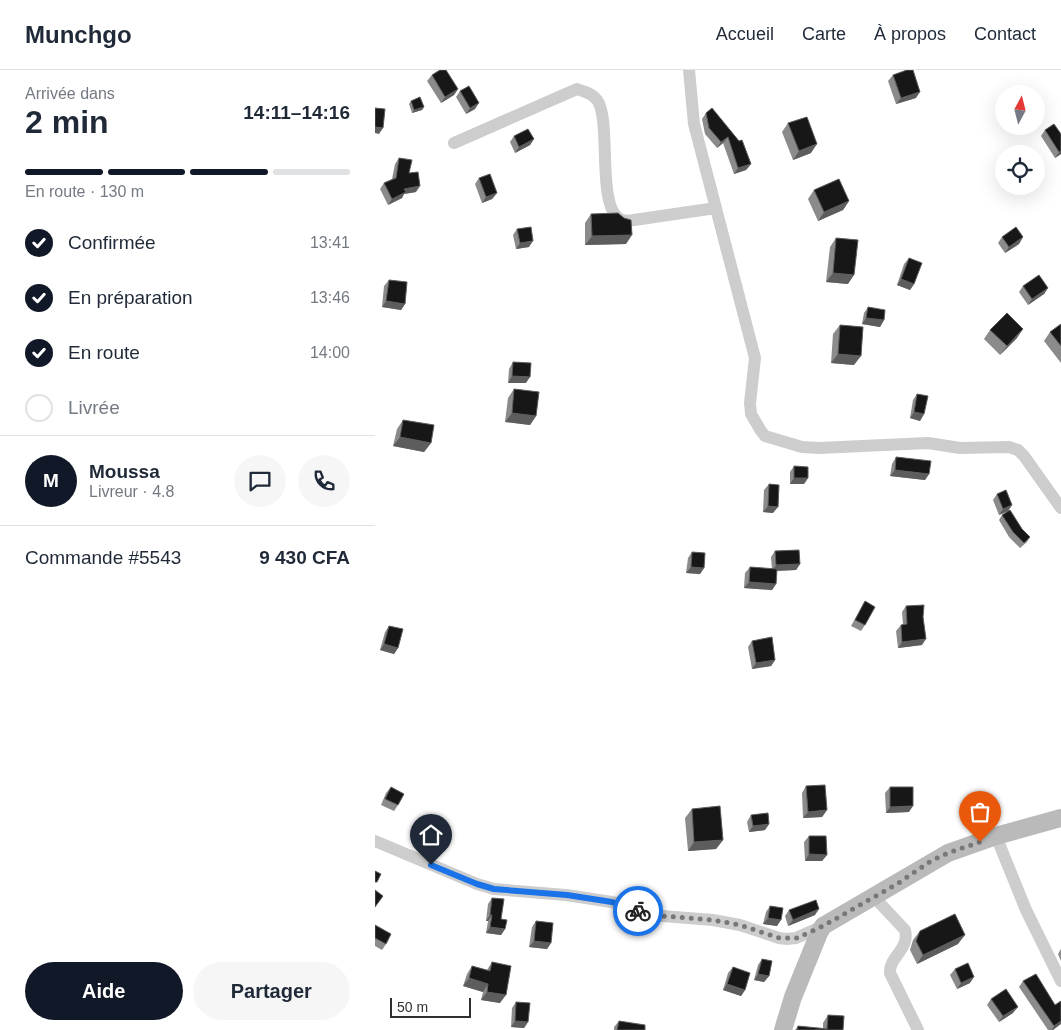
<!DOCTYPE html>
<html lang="fr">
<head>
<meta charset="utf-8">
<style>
	:root { --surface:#fff; --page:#f6f6f7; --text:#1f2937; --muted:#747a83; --line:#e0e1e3; --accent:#111827 }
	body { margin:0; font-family:Arial,sans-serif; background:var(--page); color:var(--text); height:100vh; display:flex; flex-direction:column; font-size:19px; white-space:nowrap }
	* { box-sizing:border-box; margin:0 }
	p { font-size:16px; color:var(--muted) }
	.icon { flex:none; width:28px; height:28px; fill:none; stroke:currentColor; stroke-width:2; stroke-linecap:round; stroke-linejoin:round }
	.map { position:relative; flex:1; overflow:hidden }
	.panel { display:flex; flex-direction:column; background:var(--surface); width:375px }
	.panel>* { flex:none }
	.needle { width:32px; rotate:7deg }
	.fabs { position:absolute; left:620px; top:15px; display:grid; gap:10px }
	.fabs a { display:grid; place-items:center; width:50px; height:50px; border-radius:50%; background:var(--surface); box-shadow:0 5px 20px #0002; font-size:25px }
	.scale { position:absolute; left:15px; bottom:12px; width:81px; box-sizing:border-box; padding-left:5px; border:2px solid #303030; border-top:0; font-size:14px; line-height:18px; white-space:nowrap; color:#303030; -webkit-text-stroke:4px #fff; paint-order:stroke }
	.pin { position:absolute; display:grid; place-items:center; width:42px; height:42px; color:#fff; margin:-51px -21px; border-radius:50% 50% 50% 0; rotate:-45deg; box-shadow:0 0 5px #0007 }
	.pin .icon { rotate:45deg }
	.courier { position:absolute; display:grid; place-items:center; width:50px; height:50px; margin:-25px; border:4px solid #1a73e8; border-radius:50%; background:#fff; color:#222; box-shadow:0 1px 6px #0007 }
	.overview em { font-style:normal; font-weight:700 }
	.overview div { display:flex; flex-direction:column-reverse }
	.overview { display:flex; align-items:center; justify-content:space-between; height:85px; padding:0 25px }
	h1 { font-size:32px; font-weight:700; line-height:38px }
	.bar { display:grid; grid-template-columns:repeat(4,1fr); gap:8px 5px; align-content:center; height:60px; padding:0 25px }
	.bar i { height:6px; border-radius:4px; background:var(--line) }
	.bar .active { background:var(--accent) }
	.bar p { grid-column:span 4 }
	.line { display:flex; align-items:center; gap:12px; padding:0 25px; border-top:1px solid var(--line) }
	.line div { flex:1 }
	.round { display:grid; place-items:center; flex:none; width:52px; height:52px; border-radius:26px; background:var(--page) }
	ol { padding:0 25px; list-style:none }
	li { display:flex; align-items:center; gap:15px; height:55px }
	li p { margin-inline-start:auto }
	li .icon { padding:5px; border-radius:50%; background:var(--accent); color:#fff; stroke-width:4 }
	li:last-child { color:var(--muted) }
	li i { width:28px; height:28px; border:2px solid var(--line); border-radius:50% }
	.action { display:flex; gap:10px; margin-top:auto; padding:10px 25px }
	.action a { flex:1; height:58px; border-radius:30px; background:var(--accent); color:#fff; font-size:20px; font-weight:700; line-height:58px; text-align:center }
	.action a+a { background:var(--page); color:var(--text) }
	header { display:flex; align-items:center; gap:30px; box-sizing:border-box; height:70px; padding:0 25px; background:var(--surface); border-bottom:1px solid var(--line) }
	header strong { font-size:24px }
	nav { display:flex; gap:28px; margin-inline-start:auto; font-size:18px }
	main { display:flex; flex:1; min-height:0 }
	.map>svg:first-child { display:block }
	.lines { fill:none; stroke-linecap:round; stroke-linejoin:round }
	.minor { stroke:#cdcdcd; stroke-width:12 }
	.secondary { stroke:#bababa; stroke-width:18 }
	.wall { fill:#8b8b8b }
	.shaded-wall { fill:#5d5d5d }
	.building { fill:#171717; stroke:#5d5d5d }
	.done { stroke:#787878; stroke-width:5; stroke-dasharray:0 9 }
	.route { stroke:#1a73e8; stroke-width:6 }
</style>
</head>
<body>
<header>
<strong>Munchgo</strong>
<nav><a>Accueil</a><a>Carte</a><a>À propos</a><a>Contact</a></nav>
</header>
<main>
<section class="panel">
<div class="overview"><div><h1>2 min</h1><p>Arrivée dans</p></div><em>14:11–14:16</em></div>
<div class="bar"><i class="active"></i><i class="active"></i><i class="active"></i><i></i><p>En route · 130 m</p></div>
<ol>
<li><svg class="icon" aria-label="check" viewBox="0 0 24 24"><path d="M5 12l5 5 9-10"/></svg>Confirmée<p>13:41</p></li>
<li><svg class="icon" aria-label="check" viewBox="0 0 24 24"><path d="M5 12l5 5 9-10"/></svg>En préparation<p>13:46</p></li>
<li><svg class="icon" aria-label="check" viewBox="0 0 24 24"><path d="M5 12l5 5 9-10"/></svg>En route<p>14:00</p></li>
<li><i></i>Livrée</li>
</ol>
<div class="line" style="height:90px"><b class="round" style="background:var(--accent);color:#fff">M</b><div><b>Moussa</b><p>Livreur · 4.8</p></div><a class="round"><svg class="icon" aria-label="chat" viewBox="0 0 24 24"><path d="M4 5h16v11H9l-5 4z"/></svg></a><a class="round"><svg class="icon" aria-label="phone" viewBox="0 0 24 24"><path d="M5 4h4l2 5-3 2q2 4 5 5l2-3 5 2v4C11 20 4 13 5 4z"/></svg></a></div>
<div class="line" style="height:65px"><div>Commande #5543</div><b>9 430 CFA</b></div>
<div class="action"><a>Aide</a><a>Partager</a></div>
</section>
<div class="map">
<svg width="686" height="960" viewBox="0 0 686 960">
	<rect width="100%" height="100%" fill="#fff"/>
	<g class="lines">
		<path class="minor" d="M314 0 319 54 380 288 375 333 376 344 386 361 390 366 427 377 444 378 553 373 585 378 634 377 643 380 649 386 686 438
			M79 73 202 19C210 22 217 23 222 30 237 50 221 136 245 149 246 150 252 151 252 151L341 138
			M621 766 651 840 686 911
			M0 771 102 814 119 819 191 825 237 832 275 845 338 850 365 855 404 868 412 869 421 868 448 856
			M499 827 530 860C535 880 514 886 515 903L543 960"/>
		<path class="secondary" d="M408 960 418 927 444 863 448 856 573 783 621 766 686 748"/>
	</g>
	<path class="wall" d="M57 5 83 19 79 25 66 33 52 11Z
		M518 5 541 28 521 34 513 11Z
		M85 21 100 39 91 44 81 27Z
		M36 31 49 37 47 40 37 43 34 34Z
		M331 43 376 94 371 100 359 104 348 73 342 78 330 64 327 49Z
		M413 53 436 83 418 90 407 62Z
		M670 60 686 64V84L680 88 666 66Z
		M139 66 159 69 155 75 140 83 135 72Z
		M24 88 34 103 41 122 29 124 27 128 13 135 5 119 9 113 17 109 20 94Z
		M104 108 122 123 117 129 107 133 100 114Z
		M439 120 474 131 468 140 443 151 433 129Z
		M216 144 249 148 251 174 210 175V153Z
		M142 159 154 177 141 179 138 165Z
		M627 167H648L644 174 630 183 623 173Z
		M461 168 473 214 451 212 455 177Z
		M534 188 539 214 535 220 522 215 529 194Z
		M14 210 30 234 26 240 7 237 9 216Z
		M648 216 673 218 669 224 653 235 644 222Z
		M493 237 509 250 505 257 487 254 489 243Z
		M686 254V293L669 271 675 262Z
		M465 255 479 295 456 293 458 264Z
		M615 260 642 268 625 285 609 269Z
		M138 292 151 313H133L134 299Z
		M139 319 161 346 155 355 130 352 133 328Z
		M542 324 549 344 545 351 535 348 538 330Z
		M28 350 56 373 49 382 18 376 22 359Z
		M521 387 554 404 550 410 515 406 517 394Z
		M419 396 433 408 429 414H415V402Z
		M394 414 398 443 388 442 389 420Z
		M622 424 637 435 633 441 624 445 618 430Z
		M627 445 647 459 655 467 652 472 645 478 634 467 624 450Z
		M400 481 425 494 421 500 402 501 401 514 397 520 369 518 370 503 375 497 397 499 396 487Z
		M317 482 329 498 325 504 311 503 313 488Z
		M490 531V555L486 561 476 556Z
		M531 536 547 575 523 578 521 561 526 555H528L527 542Z
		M14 556 23 578 19 584 5 580 10 562Z
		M377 571 400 590 396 596 377 599 373 577Z
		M431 716 452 740 447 747 428 748 427 723Z
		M16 717 23 735 19 741 6 735 11 723Z
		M515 717 534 742 511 743 510 723Z
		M317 739 348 770 341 779 313 781 310 748Z
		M376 745 394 754 390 760 374 762 372 752Z
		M434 766 452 785 447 791H430L429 772Z
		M117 828 130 859 126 865 111 863 113 851H111L113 834Z
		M395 836 402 856 388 854 391 842Z
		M414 840 440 845 413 856 410 846Z
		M161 851 176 873 172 879 154 877 157 857Z
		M0 855 11 874 7 880 0 876Z
		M545 861 583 874 542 894 535 880 538 870Z
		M686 879V891L683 884Z
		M387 889 394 906 389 912 379 910 383 895Z
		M117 892 125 933 106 930 108 922 88 916 92 904 97 896 112 900Z
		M358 897 370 920 366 926 348 920 353 903Z
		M580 899 595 913 582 919 575 905Z
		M648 911 680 935 686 931 678 960H673L644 917Z
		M616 929 638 943 624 952 612 935Z
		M141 932 153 952 149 958 136 957 137 938Z
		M453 945 468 960H420L423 956 448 958V953Z
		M244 951 270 960H239V957Z"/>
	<path class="shaded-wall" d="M83 19 79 25 66 33 70 27Z
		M545 22 541 28 521 34 526 28Z
		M104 33 100 39 91 44 95 38Z
		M49 37 47 40 37 43 39 40Z
		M0 57 8 58 4 64 0 63Z
		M353 67 348 73 342 78 346 72Z
		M159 69 155 75 140 83 144 77Z
		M442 74 436 83 418 90 424 81Z
		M686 81V84L680 88 684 82Z
		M376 94 371 100 359 104 363 98Z
		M45 116 41 122 29 124 27 128 13 135 17 129 29 119Z
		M122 123 117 129 107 133 111 127Z
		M474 131 468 140 443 151 449 142Z
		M257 165 251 174 210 175 217 166Z
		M648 167 644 174 630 183 634 177Z
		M158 171 154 177 141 179 145 173Z
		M458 203 479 205 473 214 451 212Z
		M526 209 539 214 535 220 522 215Z
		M673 218 669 224 653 235 657 229Z
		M11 231 30 234 26 240 7 237Z
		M491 248 509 250 505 257 487 254Z
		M648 259 642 268 625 285 632 276Z
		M463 284 486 286 479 295 456 293Z
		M137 306 155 307 151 313H133Z
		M539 342 549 344 545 351 535 348Z
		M137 343 161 346 155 355 130 352Z
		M25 367 56 373 49 382 18 376Z
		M520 400 554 404 550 410 515 406Z
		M419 408H433L429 414H415Z
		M637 435 633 441 624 445 628 439Z
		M393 436 403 437 398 443 388 442Z
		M425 494 421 500 397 501 401 495Z
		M316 497 329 498 325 504 311 503Z
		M374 512 401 514 397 520 369 518Z
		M551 569 547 575 523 578 527 572Z
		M9 574 23 578 19 584 5 580Z
		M400 590 396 596 377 599 381 593Z
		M538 736 534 742 511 743 515 737Z
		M452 740 447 747 428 748 433 742Z
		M394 754 390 760 374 762 378 756Z
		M348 770 341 779 313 781 319 772Z
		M434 784 452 785 447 791H430Z
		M444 839 440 845 413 856 418 850Z
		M115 845H117L113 851H111Z
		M393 848 406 850 402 856 388 854Z
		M115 857 130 859 126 865 111 863Z
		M590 865 583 874 542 894 548 885Z
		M159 871 176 873 172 879 154 877Z
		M383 904 394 906 389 912 379 910Z
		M599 907 595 913 582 919 586 913Z
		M94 908 113 914 108 922 88 916Z
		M352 914 370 920 366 926 348 920Z
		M112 922 131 925 125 933 106 930Z
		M643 937 638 943 624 952 628 946Z
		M140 951 153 952 149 958 136 957Z
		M686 951V954L678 960H677L679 956Z"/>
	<path class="building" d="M65 0H71L83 19 70 27 57 5Z
		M532 0H538L545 22 526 28 518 5Z
		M94 16 104 33 95 38 85 21Z
		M45 27 49 37 39 40 36 31Z
		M0 38 10 39 8 58 0 57Z
		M337 38 364 71 367 70 376 94 363 98 353 67 346 72 334 58 331 43Z
		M432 47 442 74 424 81 413 53Z
		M679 54 686 64V81L684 82 670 60Z
		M153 59 159 69 144 77 139 66Z
		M24 88 37 90 34 103 43 102 45 116 29 119 31 122 17 129 9 113 21 108Z
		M115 104 122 123 111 127 104 108Z
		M464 109 474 131 449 142 439 120Z
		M243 143 249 148 256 150 257 165 217 166 216 144Z
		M156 157 158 171 145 173 142 159Z
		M641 157 648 167 634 177 627 167Z
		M461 168 483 170 479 205 458 203Z
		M534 188 547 193 539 214 526 209Z
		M664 205 673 218 657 229 648 216Z
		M14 210 32 212 30 234 11 231Z
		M493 237 510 240 509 250 491 248Z
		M632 243 648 259 632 276 615 260Z
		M686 254V276L675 262Z
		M465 255 488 257 486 286 463 284Z
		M138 292 156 293 155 307 137 306Z
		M139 319 164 322 161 346 137 343Z
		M542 324 553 326 549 344 539 342Z
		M28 350 59 355 56 373 25 367Z
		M521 387 556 391 554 404 520 400Z
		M419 396 433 397V408H419Z
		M394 414 404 415 403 437 393 436Z
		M631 420 637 435 628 439 622 424Z
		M635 440 647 459 655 467 649 473 638 462 627 445Z
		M424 480 425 494 401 495 400 481Z
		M317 482 330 483 329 498 316 497Z
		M375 497 402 499 401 514 374 512Z
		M490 531 500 537 490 555 480 550Z
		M549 535 548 547 551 569 527 572 526 555 532 554 531 536Z
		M14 556 28 559 23 578 9 574Z
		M397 567 400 590 381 593 377 571Z
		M450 715 452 740 433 742 431 716Z
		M16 717 29 724 23 735 10 729Z
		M515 717H538V736L515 737Z
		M345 736 348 770 319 772 317 739Z
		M393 743 394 754 378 756 376 745Z
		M434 766H451L452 785 434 784Z
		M0 801 6 804 2 812H0Z
		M0 820 8 826 0 837Z
		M117 828 129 829 126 849 132 850 130 859 115 857 117 845H115Z
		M441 830 444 839 418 850 414 840Z
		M395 836 408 838 406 850 393 848Z
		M580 844 590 865 548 885 541 871 545 861Z
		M161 851 178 853 176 873 159 871Z
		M0 855 16 864 11 874 0 868Z
		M387 889 397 891 394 906 383 904Z
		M117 892 136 896 131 925 112 922 113 914 94 908 97 896 115 901Z
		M593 893 599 907 586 913 580 899Z
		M358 897 375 903 370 920 352 914Z
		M661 904 680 935 686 931V951L679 956 648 911Z
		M631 919 643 937 628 946 616 929Z
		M141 932 155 933 153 952 140 951Z
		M453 945 469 946 468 960H422L423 956 452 959Z
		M244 951 270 955V960H242Z"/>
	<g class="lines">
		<path class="done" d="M263 841 275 845 338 850 365 855 404 868H422L448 856 522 814 556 791 573 783 605 772"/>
		<path class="route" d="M56 795 102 814 119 819 192 825 237 832 263 841"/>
	</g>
</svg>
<div class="fabs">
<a><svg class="needle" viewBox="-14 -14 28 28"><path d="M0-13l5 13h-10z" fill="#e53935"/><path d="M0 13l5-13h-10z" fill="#747a83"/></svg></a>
<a><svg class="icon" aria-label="locate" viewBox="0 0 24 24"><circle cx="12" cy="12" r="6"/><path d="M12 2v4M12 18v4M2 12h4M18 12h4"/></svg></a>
</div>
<div class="scale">50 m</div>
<div class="pin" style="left:605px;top:772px;background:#ea580c"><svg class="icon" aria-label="bag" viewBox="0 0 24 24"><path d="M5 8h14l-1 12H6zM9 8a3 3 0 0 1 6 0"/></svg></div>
<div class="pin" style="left:56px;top:795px;background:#1f2937"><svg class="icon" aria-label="home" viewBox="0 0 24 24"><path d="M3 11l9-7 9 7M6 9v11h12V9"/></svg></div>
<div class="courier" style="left:263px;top:841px"><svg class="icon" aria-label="bike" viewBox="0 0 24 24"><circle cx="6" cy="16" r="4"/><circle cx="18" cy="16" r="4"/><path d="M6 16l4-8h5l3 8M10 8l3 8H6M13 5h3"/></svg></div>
</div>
</main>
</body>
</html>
